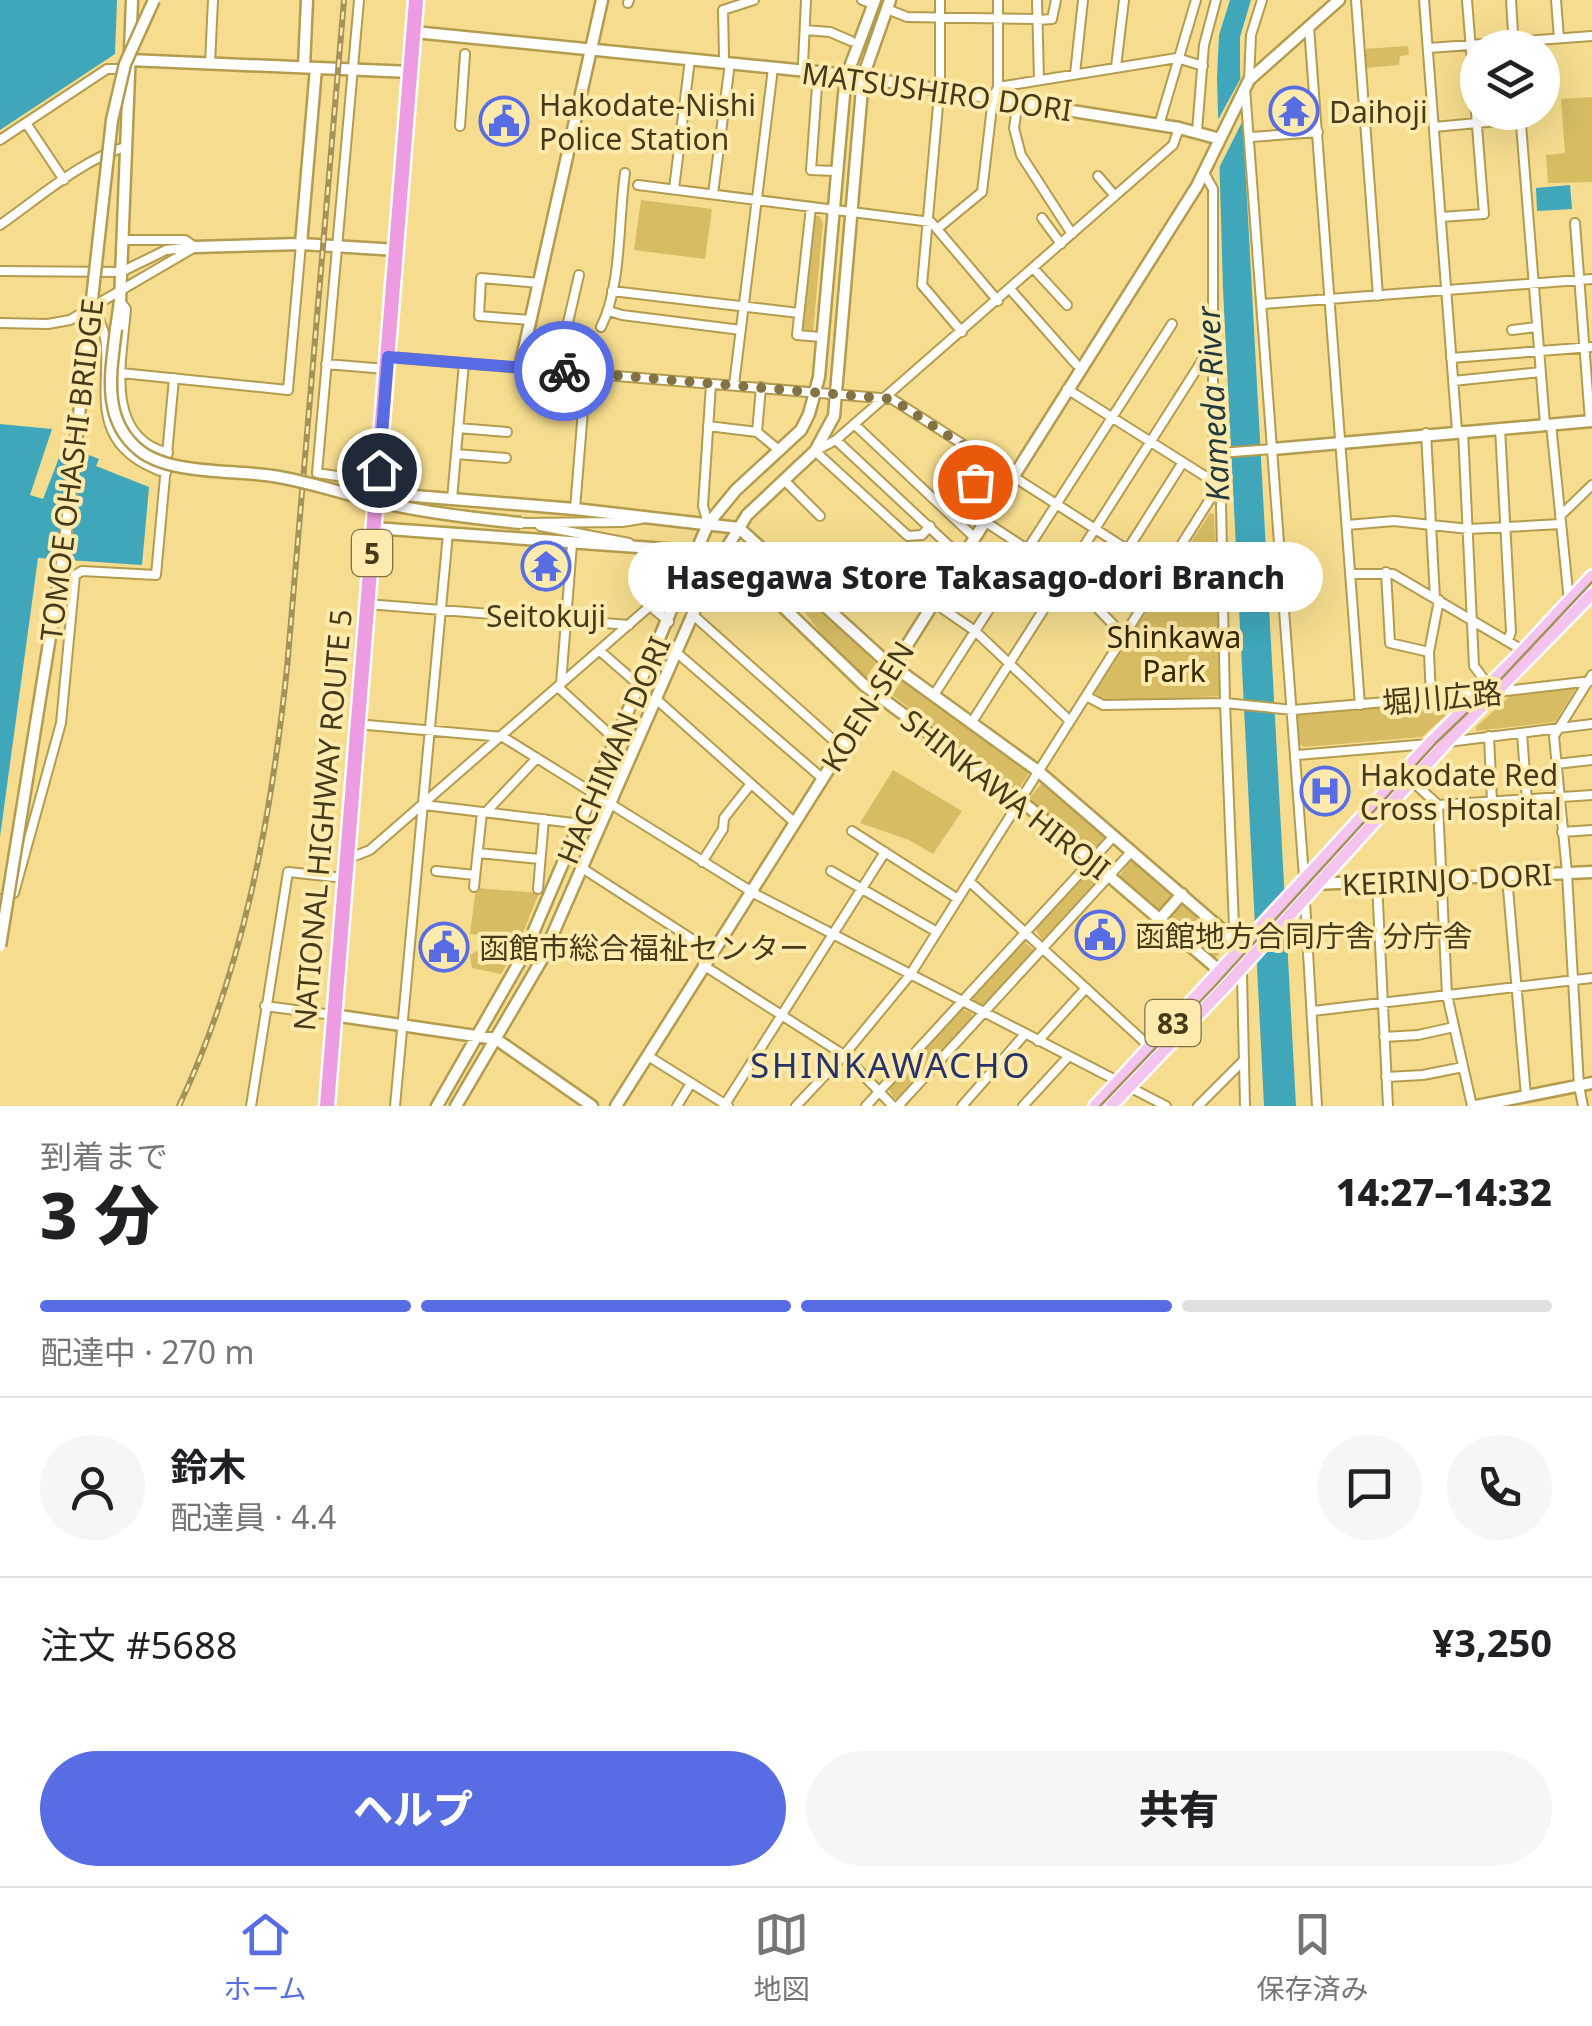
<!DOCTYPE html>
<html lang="ja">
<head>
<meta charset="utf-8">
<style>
	:root { --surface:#fff; --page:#f6f6f6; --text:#202124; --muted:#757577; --line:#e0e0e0; --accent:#586ce3 }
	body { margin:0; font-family:"Noto Sans","Noto Sans JP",sans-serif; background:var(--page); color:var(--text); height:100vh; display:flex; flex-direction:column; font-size:38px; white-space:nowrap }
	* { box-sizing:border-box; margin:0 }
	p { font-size:32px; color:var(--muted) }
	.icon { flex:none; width:55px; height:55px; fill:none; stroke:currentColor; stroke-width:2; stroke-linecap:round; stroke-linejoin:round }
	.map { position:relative; height:1106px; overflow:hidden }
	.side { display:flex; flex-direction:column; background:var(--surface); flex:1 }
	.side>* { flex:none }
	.buttons { position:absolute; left:1460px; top:30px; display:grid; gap:20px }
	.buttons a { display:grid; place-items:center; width:100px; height:100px; border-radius:50%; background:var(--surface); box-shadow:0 10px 40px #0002; font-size:50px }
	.pin { position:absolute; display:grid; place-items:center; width:85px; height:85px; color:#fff; margin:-42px; border:5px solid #fff; border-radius:50%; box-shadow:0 2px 10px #0007 }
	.courier { position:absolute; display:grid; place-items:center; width:100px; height:100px; margin:-50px; border:8px solid #586ce3; border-radius:50%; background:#fff; color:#222; box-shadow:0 2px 12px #0007 }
	.bubble { position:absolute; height:70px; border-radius:35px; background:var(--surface); box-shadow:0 10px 40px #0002; font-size:32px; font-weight:800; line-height:70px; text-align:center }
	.overview em { font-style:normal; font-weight:800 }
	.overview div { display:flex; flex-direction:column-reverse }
	.overview { display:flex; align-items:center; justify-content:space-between; height:170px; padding:0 40px }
	h1 { font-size:65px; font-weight:800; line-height:75px }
	.bar { display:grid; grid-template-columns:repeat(4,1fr); gap:15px 10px; align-content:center; height:120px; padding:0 40px }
	.bar i { height:12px; border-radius:8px; background:var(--line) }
	.bar .on { background:var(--accent) }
	.bar p { grid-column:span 4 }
	.line { display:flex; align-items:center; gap:25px; padding:0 40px; border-top:2px solid var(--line) }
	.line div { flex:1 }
	.round { display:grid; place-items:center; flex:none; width:105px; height:105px; border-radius:52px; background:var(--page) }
	.button { display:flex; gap:20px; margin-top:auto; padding:20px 40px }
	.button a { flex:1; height:115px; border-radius:60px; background:var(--accent); color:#fff; font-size:40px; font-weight:800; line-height:115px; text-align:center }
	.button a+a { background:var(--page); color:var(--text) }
	.dock { display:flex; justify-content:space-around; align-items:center; height:140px; border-top:2px solid var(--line); background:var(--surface); font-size:28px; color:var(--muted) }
	.dock a { display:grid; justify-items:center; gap:5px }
	.dock .on { color:var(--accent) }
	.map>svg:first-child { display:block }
	.green { fill:#d7bc64 }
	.water { fill:#40a7bb }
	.pier { fill:#f5dc8e }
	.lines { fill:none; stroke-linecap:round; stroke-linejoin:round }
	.street-casing { stroke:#b49c4f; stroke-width:12 }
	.secondary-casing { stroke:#b49c4f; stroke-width:15 }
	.primary-casing { stroke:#fff; stroke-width:16 }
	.highway-casing { stroke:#fff; stroke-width:19 }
	.street { stroke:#fff; stroke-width:8 }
	.secondary { stroke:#fff; stroke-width:10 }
	.primary { stroke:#f5c4ee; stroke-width:11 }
	.highway { stroke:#ee9ce2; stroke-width:14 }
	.tram { stroke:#a49259; stroke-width:2.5 }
	.rail-casing { stroke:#a49259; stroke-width:6 }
	.rail { stroke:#feeaac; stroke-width:2.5; stroke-dasharray:8; stroke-linecap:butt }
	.secondary-bridge-casing { stroke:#b49c4f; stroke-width:15; stroke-linecap:butt }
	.secondary-bridge { stroke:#fff; stroke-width:10 }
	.done { stroke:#837343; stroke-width:10; stroke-dasharray:0 18 }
	.route { stroke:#586ce3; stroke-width:12 }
	.labels { text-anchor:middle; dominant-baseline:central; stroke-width:8; stroke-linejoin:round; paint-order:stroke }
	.shield { fill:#feeaac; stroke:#7c7046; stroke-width:2.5 }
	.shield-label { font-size:28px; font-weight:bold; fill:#453b1b }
	.street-label { font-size:30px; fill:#453b1b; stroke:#feeaac }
	.poi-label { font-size:30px; fill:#453b1b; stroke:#feeaac; text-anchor:start }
	.park-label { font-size:30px; fill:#352900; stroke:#feeaac }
	.water-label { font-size:32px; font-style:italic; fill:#22393e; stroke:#feeaac }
	.quarter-label { font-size:35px; letter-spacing:2.5px; fill:#27316a; stroke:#feeaac }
</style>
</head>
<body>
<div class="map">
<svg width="1592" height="1106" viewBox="0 0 1592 1106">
	<rect width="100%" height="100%" fill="#f5dc8e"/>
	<path class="green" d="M1408 46 1409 55 1400 56 1399 65 1365 68 1363 49Z
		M1592 97V182L1548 183 1546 155 1565 153 1561 99Z
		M641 200 712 209 705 259 634 250Z
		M813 216H819L823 222 813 332 801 329Z
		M1210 513 1214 514 1221 696 1107 702 1099 699 1095 692Z
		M742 543 750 546 816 603 876 663 865 679 832 647 806 614 736 553 733 547Z
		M903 678 1027 770 1028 775 1020 787 1016 788 892 695Z
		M1576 688 1555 722 1476 731V727L1511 695Z
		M1461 701 1422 737 1304 747 1300 744 1297 715Z
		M893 770 962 811 933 854 909 840 860 823Z
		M1042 783 1105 836 1106 840 1095 853 1090 852 1031 801 1030 797Z
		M1130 860H1136L1170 892 1171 898 1163 909H1157L1119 877Z
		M1091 869 1101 875V879L1042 940 1035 928Z
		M476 888 539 893 516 950 501 974 472 968 470 955 480 949 479 935 470 934Z
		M1180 904 1223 937 1224 949 1214 959 1170 922 1169 917Z
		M1024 942 1035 951 985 1006 973 1002 972 998Z
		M961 1009 972 1013 971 1021 898 1099 894 1098 888 1088Z"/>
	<path class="water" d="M0 0H117L115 54 0 130Z
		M1230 0H1251L1240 37V70L1296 1106H1264L1223 289 1217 78 1219 35Z
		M1570 185 1572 209 1537 211 1536 188Z
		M0 424 52 429 30 495 43 499 64 445 99 459 96 466 149 487 142 565 38 558 0 837Z"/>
	<path class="pier" d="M1243 74 1245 116 1216 174 1214 121 1219 118Z"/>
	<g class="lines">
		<g class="street-casing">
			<path id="street" d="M359 0 317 473 377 482
				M862 0 873 4
				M940 0V83L922 285 962 332
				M1037 0 1039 80
				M1356 0 1378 296
				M1424 0 1457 431
				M1511 0 1514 48
				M1556 0 1559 38
				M628 3 629 0
				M887 9 907 17 1038 19
				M1038 20 1052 19 1056 0
				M1309 27 1360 705
				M805 30 830 32 851 41
				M1429 48 1592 36
				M724 56 723 10 754 0
				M210 64 213 0
				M803 64 806 0
				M1116 67 1124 0
				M818 72 811 170 835 171
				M1075 74 1083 0
				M1249 80 1251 35 1262 0
				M998 87V0
				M1245 88 1304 877
				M1017 108 1014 128 1021 155 1072 234
				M1520 112 1545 424
				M26 123 64 180
				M1159 125 1196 0
				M460 126 465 54
				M1434 127 1520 119
				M1197 131 1204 45 1216 0
				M1251 137 1318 132
				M0 140 107 69H129
				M1098 176 1115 196
				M638 185 931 222 998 301
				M674 189 690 59
				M713 194 730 63
				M811 207 797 335 821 337
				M1441 217 1484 214 1467 0
				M1042 218 1061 244
				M1575 223 1590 421
				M0 225C36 200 83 159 125 147
				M937 229 982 192 993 98 998 87 1177 58 1203 66
				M122 240H185L195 247
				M1034 269 1067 305
				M0 271 121 272 166 250 191 247
				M1010 289 1076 364
				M612 291 799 313
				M120 301 126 309C122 359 103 437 168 453
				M1263 304 1592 279
				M90 309C135 350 61 438 166 473
				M609 311 622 315 741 330
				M530 320 479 316 481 278 539 283
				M0 323 48 324 70 320 195 247
				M601 327C622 285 618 221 625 173
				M1512 330 1537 327
				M389 357 892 399 1164 573
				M1451 358 1592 347
				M326 364 386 369
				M557 370 579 275
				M121 373 288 390 301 244
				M1453 381 1541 372
				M734 385 773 68
				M1067 389 1219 485
				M854 424 974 537
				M1551 424 1569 601
				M708 426 757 432 780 451
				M458 428 507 432
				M1500 428 1511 632 1508 640
				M1463 431 1474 666 1489 686
				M757 432 761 387
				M1426 433 1435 598
				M836 440 961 557
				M964 446 951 465 999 498
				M456 454 506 458
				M784 480 820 516
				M452 499 464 363
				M575 509 586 373
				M1560 516 1592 485
				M984 521 1065 574 1124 636
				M521 523 622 522 641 519
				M708 524 703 506 711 384
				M1347 525 1394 521 1469 529 1561 524
				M540 526 629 543
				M930 526 922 535 908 536 815 451 836 440 1173 145 1179 128
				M1386 572 1390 643 1429 652
				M1351 574H1393L1524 651
				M933 602 975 631 1070 721
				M367 604 629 625
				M1093 604 1183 462
				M650 606 680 578
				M692 614 841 747
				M600 651 640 686
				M676 652 822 778
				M561 684 572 544
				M559 688 617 741
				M1497 692 1592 681
				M934 695 1172 324
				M1086 696 1103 705 1225 703 1293 710 1478 694
				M656 699 794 822
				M1431 699 1429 652 1439 600
				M972 722 1207 353 1214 350
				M356 724 503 737 757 895 1166 1106
				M1522 733 1527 801
				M1489 736 1492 802
				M1448 742 1592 724
				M1297 755 1429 744
				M1556 764 1592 760
				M1410 779 1438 805 1447 995 1472 1106
				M424 805 582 824
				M1438 805 1592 795
				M486 812 537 758
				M852 831 958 899
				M1562 832 1592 830
				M478 853 540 859
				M347 859 370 850 650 606 669 622
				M702 862 723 829 724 818 750 785
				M582 868 712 952
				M436 871 475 875
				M831 871 937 932
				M1507 877 1526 1096
				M969 881 1150 1047
				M1377 883 1388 1106
				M474 887 482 812
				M538 889 544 819
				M0 900 14 893 61 723 75 575 82 571 156 575 174 378
				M1305 901 1317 1106
				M703 965 844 1055 893 1106
				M265 1006 333 1015
				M1313 1011 1592 978
				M1384 1037 1418 1035 1454 1027
				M1038 1041 1086 988
				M648 1056 728 1106
				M1386 1077 1423 1075 1463 1067
				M251 1106 288 872 344 878
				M395 1106 448 533
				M677 1106 691 1083
				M724 1106 885 852
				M796 1106 844 1055 910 975 1219 485 1215 472 1213 425V189L1204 173
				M866 1106 1114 836
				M898 1106 1132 851
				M962 1106 1025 1034
				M1023 1106 1068 1057
				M1198 1106 1244 1060
				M1245 1106 1242 975 1234 926 1225 703 1220 453 1273 449
				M1583 1106 1579 1086 1567 873 1554 736 1592 675"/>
		</g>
		<g class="secondary-casing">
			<path id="secondary" d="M414 32 847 75 1179 128 1220 139
				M129 60 411 72
				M304 67 307 0
				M301 244 316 68
				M195 247 301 244 397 250
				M116 329 120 301 132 0
				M520 367 602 0
				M1273 449 1592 421
				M378 493 575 509 739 528 882 658 1038 771 1242 947
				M374 528 680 550 720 557 753 578 864 685 1031 809 1221 972 1240 969
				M1314 884 1592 872
				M1160 919 1182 894
				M333 1015 496 1039 592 1106
				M437 1106 524 954 708 524 736 490 801 430 809 414 819 377 844 95 847 75 875 0
				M456 1106 541 961 710 575 747 515 815 451 834 416 863 77 890 0
				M616 1106 1197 186 1249 80 1339 0
				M1476 1106 1592 1083"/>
		</g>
		<g class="primary-casing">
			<path id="primary" d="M1095 1106 1429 744 1514 660 1592 576
				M1111 1106 1220 992 1447 742 1592 594"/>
		</g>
		<g class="highway-casing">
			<path id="highway" d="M327 1106 416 0"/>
		</g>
		<use href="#street" class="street"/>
		<use href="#secondary" class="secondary"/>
		<use href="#primary" class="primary"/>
		<use href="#highway" class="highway"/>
		<path class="tram" d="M1100 1106 1214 987 1436 743 1488 693 1592 582"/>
		<g class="rail-casing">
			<path id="rail" d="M179 1106C244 968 271 819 287 668L344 0"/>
		</g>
		<use href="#rail" class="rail"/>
		<g class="secondary-bridge-casing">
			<path id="secondary-bridge" d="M116 329C111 372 101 419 139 450 169 475 236 470 273 476 306 481 338 492 370 500 420 512 470 518 521 523
				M0 946 64 550 112 120 125 64 154 0"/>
		</g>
		<use href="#secondary-bridge" class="secondary-bridge"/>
	</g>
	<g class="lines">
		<path class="done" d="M564 371 892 399 964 446 950 465 975 482"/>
		<path class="route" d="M379 470 388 357 564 371"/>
	</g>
	<defs>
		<g id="temple-ring" transform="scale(2.5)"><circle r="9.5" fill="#feeaac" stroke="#586ce3" stroke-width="1.5"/><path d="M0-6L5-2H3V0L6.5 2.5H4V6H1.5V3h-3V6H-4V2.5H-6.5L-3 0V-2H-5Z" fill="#586ce3"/></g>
		<g id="civic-ring" transform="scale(2.5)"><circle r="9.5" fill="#feeaac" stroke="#586ce3" stroke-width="1.5"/><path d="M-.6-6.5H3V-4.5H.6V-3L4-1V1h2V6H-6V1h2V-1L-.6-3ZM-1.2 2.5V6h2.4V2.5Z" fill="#586ce3"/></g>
		<g id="hospital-ring" transform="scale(2.5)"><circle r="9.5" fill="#feeaac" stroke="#586ce3" stroke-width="1.5"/><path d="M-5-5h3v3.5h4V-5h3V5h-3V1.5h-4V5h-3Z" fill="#586ce3"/></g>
	</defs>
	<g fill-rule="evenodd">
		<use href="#temple-ring" x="1294" y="111"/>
		<use href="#civic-ring" x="504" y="121"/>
		<use href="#temple-ring" x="546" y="566"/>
		<use href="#hospital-ring" x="1325" y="791"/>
		<use href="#civic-ring" x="1100" y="935"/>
		<use href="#civic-ring" x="444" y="947"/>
	</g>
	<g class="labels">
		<g class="shield">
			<rect x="352" y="530" width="40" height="46" rx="8"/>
			<rect x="1145.5" y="1000" width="55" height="46" rx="8"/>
		</g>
		<g class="shield-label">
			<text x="372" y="553">5</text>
			<text x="1173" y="1023">83</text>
		</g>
		<g class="street-label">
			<text transform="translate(937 91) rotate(8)">MATSUSHIRO DORI</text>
			<text transform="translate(71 470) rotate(-83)">TOMOE OHASHI BRIDGE</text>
			<text transform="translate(1442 697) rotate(-5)">堀川広路</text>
			<text transform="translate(867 706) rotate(-58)">KOEN-SEN</text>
			<text transform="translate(613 750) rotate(-67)">HACHIMAN DORI</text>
			<text transform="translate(1006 794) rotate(38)">SHINKAWA HIROJI</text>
			<text transform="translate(322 820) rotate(-85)">NATIONAL HIGHWAY ROUTE 5</text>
			<text transform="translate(1447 879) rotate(-3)">KEIRINJO DORI</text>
		</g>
		<g class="poi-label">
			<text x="539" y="104">Hakodate-Nishi<tspan x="539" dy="34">Police Station</tspan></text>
			<text x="1329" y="111">Daihoji</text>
			<text x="546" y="615" text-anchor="middle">Seitokuji</text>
			<text x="1360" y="774">Hakodate Red<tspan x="1360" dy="34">Cross Hospital</tspan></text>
			<text x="1135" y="935">函館地方合同庁舎 分庁舎</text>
			<text x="479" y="947">函館市総合福祉センター</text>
		</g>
		<g class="park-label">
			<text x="1174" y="636">Shinkawa<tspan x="1174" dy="34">Park</tspan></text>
		</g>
		<g class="water-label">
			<text transform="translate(1212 404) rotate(-93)">Kameda River</text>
		</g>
		<g class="quarter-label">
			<text x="891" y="1064">SHINKAWACHO</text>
		</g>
	</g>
</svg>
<div class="buttons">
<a><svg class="icon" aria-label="layers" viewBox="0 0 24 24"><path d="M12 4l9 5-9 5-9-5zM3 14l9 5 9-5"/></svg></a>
</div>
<div class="pin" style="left:975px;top:482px;background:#ea580c"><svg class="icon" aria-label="bag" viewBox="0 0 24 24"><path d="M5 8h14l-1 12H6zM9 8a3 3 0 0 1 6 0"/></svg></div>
<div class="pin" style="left:379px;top:470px;background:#1f2937"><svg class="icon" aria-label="home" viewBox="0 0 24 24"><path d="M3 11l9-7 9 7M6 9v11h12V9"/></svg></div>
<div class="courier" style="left:564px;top:371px"><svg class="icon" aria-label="bike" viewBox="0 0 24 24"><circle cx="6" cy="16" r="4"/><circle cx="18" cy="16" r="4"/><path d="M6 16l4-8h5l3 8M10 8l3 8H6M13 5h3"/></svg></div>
<div class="bubble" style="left:628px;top:542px;width:695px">Hasegawa Store Takasago-dori Branch</div>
</div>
<section class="side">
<div class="overview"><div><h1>3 分</h1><p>到着まで</p></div><em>14:27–14:32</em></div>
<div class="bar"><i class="on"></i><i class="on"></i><i class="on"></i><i></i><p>配達中 · 270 m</p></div>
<div class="line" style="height:180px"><a class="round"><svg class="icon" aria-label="person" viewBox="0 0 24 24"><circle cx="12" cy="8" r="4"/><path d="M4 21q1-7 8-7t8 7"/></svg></a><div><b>鈴木</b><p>配達員 · 4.4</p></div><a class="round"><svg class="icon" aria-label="chat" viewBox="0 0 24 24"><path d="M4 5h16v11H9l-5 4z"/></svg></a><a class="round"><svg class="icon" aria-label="phone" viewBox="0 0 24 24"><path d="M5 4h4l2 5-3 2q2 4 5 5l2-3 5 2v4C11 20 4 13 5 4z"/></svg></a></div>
<div class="line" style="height:130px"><div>注文 #5688</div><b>¥3,250</b></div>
<div class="button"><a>ヘルプ</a><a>共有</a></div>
</section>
<nav class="dock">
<a class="on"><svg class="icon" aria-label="home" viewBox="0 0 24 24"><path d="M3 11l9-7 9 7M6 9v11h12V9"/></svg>ホーム</a>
<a><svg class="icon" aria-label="map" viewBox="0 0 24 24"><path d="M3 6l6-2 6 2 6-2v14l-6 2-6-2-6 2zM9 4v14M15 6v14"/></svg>地図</a>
<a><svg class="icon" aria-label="saved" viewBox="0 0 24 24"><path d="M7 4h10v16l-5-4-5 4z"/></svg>保存済み</a>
</nav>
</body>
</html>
